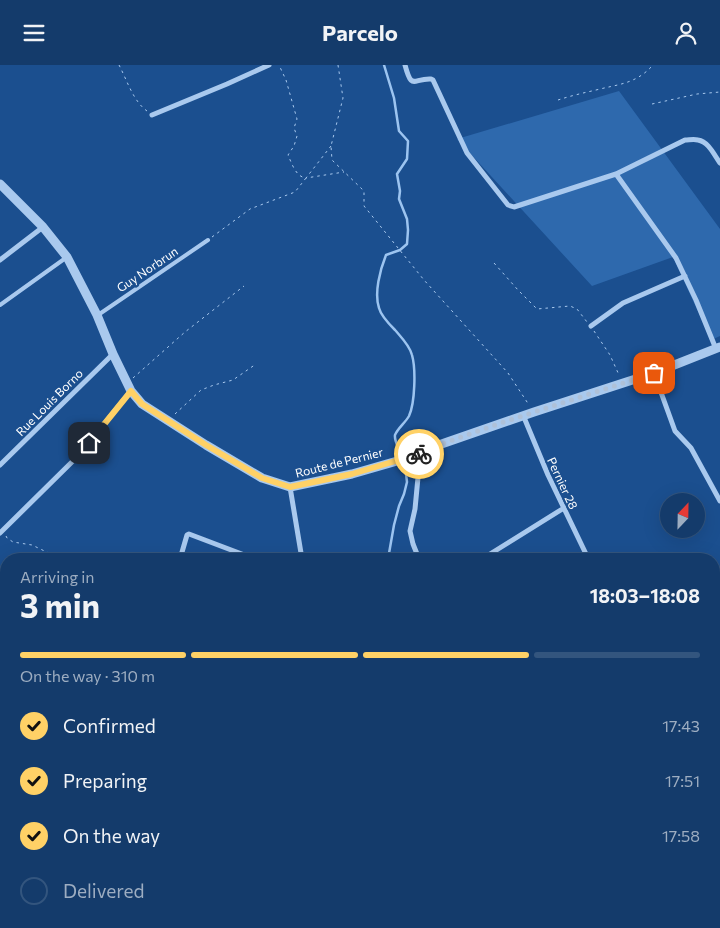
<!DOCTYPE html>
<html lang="en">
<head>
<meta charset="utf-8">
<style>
	:root { --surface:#143b6b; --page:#214673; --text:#f1f3f6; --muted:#9dadc1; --line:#33557e; --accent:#ffd166 }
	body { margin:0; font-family:Commissioner,sans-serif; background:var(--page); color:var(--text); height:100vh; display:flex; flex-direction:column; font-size:19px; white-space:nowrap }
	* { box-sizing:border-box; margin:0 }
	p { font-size:16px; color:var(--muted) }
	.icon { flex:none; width:28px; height:28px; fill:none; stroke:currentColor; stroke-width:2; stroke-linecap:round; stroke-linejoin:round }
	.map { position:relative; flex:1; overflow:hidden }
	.panel { position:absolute; left:0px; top:488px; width:720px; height:376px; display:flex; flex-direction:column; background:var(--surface); border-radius:20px 20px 0 0; box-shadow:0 5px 20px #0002,0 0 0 1px var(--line) }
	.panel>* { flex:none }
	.needle { width:32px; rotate:22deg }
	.fabs { position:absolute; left:660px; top:428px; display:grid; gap:10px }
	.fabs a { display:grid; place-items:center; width:45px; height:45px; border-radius:50%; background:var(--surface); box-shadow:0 5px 20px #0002,0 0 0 1px var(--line); font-size:25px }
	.pin { position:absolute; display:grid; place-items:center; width:42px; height:42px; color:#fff; margin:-21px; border-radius:10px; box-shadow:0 2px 8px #0006 }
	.courier { position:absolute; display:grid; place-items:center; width:50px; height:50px; margin:-25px; border:4px solid #ffd166; border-radius:50%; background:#fff; color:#222; box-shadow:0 1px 6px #0007 }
	.overview em { font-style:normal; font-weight:700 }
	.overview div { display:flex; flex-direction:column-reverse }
	.overview { display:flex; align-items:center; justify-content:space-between; height:85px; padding:0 20px }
	h1 { font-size:32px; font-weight:700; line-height:38px }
	.bar { display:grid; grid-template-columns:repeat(4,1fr); gap:8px 5px; align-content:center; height:60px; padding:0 20px }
	.bar i { height:6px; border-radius:4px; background:var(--line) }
	.bar .active { background:var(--accent) }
	.bar p { grid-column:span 4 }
	ol { padding:0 20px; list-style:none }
	li { display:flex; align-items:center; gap:15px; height:55px }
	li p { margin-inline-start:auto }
	li .icon { padding:5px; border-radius:50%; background:var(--accent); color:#111; stroke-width:4 }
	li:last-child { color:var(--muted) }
	li i { width:28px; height:28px; border:2px solid var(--line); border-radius:50% }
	header { display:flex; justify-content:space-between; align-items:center; height:65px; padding:0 20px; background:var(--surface); font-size:22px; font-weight:700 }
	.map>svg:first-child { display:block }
	.green { fill:#2e69ad }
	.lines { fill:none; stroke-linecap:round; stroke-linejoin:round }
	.stream { stroke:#9cc4f0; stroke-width:2.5 }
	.path { stroke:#a9c9ee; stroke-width:1; stroke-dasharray:2.5 4; stroke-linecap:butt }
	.service { stroke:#a9c9ee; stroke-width:4 }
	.minor { stroke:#a9c9ee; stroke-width:5 }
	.tertiary { stroke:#a9c9ee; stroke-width:9 }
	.done { stroke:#afc1d8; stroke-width:5; stroke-dasharray:0 9 }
	.route { stroke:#ffd166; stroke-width:6 }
	.labels { text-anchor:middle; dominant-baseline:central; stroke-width:4.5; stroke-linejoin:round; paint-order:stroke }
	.street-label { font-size:12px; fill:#fff; stroke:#1b4f8f }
</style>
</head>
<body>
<header><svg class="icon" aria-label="menu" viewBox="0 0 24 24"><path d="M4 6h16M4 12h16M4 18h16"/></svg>Parcelo<svg class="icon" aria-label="person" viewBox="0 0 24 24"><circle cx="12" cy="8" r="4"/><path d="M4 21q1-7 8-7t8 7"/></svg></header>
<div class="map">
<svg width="720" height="863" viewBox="0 0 720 863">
	<rect width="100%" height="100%" fill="#1b4f8f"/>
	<path class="green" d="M619 26 720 164V271L711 275 673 192 592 221 457 74Z"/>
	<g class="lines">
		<path class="stream" d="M384 0 394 33 399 66 408 76 407 94 397 109 400 126 399 134 407 154 408 165 407 179 400 185 386 190C380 205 374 228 379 243 381 251 389 259 395 265 401 272 410 281 412 290 416 304 415 338 409 351 405 358 398 363 395 370 394 376 399 383 401 389
			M388 494 394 460 399 441 404 429 407 417 405 400
			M210 863 216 858
			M444 863 447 858"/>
		<path class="path" d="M119 0C127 15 133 36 147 46
			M338 0 343 33 331 81 332 95 364 126V141L424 215 508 308 529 340
			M558 35C570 31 583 28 596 25 619 19 636 19 653 0
			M652 39 697 29 720 27
			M331 81 306 113 344 107
			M212 172 250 144 295 127 306 113C296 112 292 99 288 90L294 81 297 71 294 63 297 54 286 15 279 0
			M494 198 518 225 537 244 570 241 577 244 587 257
			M594 266 610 290 619 310
			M133 313 185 267 244 221
			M175 349 201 325 214 320 233 315 256 299
			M6 471 7 473 13 477 32 480 57 492
			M714 557 720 556
			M0 763 6 765
			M580 858 581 863"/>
		<path class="service" d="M0 240 67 192
			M98 250 208 175
			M141 863 145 858"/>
		<path class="minor" d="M405 0C412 26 413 13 431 14L433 15 467 88 508 140 514 142 616 109 685 75C689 75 694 74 698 75 709 77 714 90 720 98
			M152 50 227 19 269 0
			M616 109 676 193 696 235 716 284
			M0 195 43 162
			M591 261 623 238 685 211
			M654 308 675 366 691 383 720 436
			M523 350 548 410 586 489V494
			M418 390 419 402 415 444 410 466 413 479 419 494
			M0 400 113 289
			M290 422 302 494
			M0 468 78 391 131 326
			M180 494 187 470 189 469 255 494
			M482 494 564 443
			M0 558H6
			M714 654 720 652
			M0 655 6 656
			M50 863 57 858
			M268 863 273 858
			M522 863 523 858"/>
		<path class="tertiary" d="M0 119 43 162 67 192 97 250 113 289 131 326 142 339 206 380 262 413 290 422 352 409 418 390 430 383 534 347 654 308 720 282"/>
	</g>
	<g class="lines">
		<path class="done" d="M419 389 430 383 504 357 654 308"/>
		<path class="route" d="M89 378 131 326 142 339 206 380 262 413 290 422 352 409 419 389"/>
	</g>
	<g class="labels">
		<g class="street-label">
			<text transform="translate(147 204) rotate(-34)">Guy Norbrun</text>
			<text transform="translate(49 337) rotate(-45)">Rue Louis Borno</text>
			<text transform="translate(339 397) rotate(-14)">Route de Pernier</text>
			<text transform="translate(563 418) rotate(65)">Pernier 28</text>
		</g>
	</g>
</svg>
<div class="fabs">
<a><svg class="needle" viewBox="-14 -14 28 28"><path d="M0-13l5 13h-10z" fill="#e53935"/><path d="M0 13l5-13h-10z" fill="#9dadc1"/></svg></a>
</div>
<div class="pin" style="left:654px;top:308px;background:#ea580c"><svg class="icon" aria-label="bag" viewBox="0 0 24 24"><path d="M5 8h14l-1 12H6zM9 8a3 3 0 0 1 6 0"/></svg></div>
<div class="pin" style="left:89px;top:378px;background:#1f2937"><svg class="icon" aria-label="home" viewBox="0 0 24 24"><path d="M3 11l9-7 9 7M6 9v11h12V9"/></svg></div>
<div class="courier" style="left:419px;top:389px"><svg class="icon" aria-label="bike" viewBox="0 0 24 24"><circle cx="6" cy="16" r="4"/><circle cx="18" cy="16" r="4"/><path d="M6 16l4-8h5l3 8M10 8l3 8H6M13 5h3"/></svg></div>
<section class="panel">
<div class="overview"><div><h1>3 min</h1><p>Arriving in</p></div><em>18:03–18:08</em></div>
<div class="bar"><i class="active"></i><i class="active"></i><i class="active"></i><i></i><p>On the way · 310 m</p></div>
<ol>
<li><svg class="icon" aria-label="check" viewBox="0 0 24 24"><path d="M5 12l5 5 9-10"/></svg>Confirmed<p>17:43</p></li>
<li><svg class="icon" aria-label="check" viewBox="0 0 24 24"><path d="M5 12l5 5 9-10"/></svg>Preparing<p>17:51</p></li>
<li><svg class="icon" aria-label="check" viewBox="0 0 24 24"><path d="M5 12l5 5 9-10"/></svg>On the way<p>17:58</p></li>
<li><i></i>Delivered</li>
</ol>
</section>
</div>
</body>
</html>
